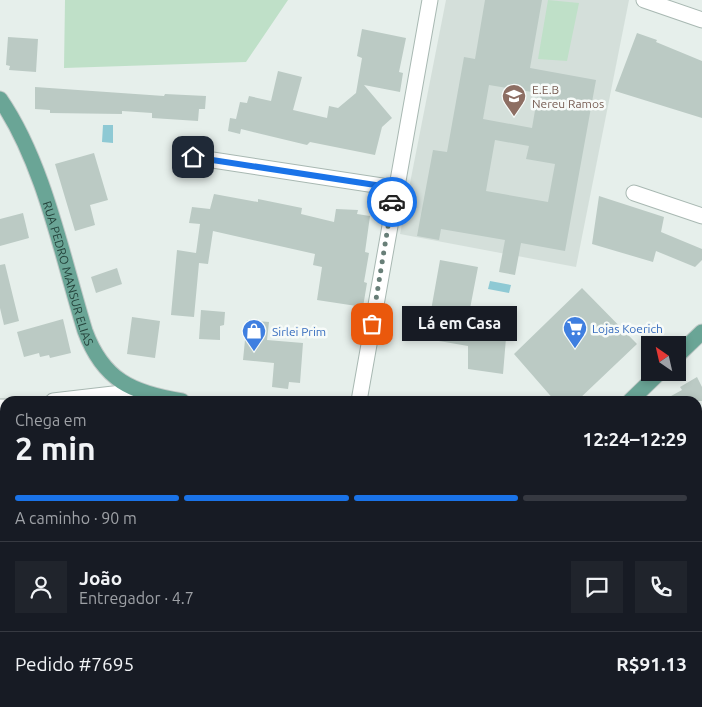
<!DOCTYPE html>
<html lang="pt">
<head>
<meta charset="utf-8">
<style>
	:root { --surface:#171b24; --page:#20242c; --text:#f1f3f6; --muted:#9ea1a6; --line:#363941; --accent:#1a73e8 }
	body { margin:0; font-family:Ubuntu,sans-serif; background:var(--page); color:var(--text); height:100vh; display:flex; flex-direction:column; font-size:19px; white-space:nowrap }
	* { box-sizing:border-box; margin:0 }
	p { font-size:16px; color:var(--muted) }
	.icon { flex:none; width:28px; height:28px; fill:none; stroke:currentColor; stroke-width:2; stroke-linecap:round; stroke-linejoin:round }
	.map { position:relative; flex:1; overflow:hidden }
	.sheet { position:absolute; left:0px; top:396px; width:702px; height:311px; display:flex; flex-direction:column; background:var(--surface); border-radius:15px 15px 0 0; box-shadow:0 2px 8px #0003 }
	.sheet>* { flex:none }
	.needle { width:32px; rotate:326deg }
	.controls { position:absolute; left:641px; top:336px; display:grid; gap:10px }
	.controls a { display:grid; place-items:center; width:45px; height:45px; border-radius:0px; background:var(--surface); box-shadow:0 2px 8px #0003; font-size:25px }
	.pin { position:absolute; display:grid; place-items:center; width:42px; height:42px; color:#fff; margin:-21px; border-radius:10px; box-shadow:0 2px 8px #0006 }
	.courier { position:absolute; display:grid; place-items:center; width:50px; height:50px; margin:-25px; border:4px solid #1a73e8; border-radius:50%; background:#fff; color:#222; box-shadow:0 1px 6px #0007 }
	.bubble { position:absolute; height:35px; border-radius:0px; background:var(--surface); box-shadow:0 2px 8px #0003; font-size:16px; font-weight:700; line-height:35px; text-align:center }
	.overview em { font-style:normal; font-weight:700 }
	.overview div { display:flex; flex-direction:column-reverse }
	.overview { display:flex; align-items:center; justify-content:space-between; height:85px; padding:0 15px }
	h1 { font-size:32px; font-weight:700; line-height:38px }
	.bar { display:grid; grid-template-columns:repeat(4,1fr); gap:8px 5px; align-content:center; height:60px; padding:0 15px }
	.bar i { height:6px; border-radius:4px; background:var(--line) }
	.bar .selected { background:var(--accent) }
	.bar p { grid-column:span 4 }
	.line { display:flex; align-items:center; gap:12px; padding:0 15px; border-top:1px solid var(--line) }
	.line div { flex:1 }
	.round { display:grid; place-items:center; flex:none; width:52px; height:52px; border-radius:0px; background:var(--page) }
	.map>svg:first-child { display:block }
	.built { fill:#d4dfda }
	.green { fill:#bfe0c8 }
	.water { fill:#8ec9d4 }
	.building { fill:#bbcac4; fill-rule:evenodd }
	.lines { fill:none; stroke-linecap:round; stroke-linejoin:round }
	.minor-casing { stroke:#a8b8b2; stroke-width:17 }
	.major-casing { stroke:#c2cac8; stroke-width:17 }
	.minor { stroke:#fff; stroke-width:15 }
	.major { stroke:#6aa596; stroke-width:15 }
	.done { stroke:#687f78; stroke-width:5; stroke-dasharray:0 9 }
	.route { stroke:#1a73e8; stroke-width:6 }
	.labels { text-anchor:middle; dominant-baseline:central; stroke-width:5; stroke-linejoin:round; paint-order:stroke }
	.education-label { font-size:12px; fill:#785e54; stroke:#f7fbf9; text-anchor:start }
	.street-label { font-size:12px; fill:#24423a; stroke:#f7fbf9 }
	.shop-label { font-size:12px; fill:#366cbe; stroke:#f7fbf9; text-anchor:start }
</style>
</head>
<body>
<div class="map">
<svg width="702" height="707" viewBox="0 0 702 707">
	<rect width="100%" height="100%" fill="#e6efeb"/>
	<path class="built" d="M446 0H629L576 267 400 234Z"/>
	<path class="green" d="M65 0H288L246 62 64 68Z
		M548 0 579 3 567 61 538 59Z
		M5 563V691L0 692V564Z"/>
	<path class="water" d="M103 125H113V143L102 142Z
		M490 281 511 285 509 293 488 289Z"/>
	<path class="building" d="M485 0H542L530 68 596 80 565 251 521 243 515 275 499 272 505 240 441 229 439 240 417 236 433 150 447 152 464 57 475 59ZM489 85 538 93 532 128 483 119ZM495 140 529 146 526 159 555 164 548 202 486 191Z
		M362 29 406 38 399 72 403 73 400 92 364 85 392 118 382 127 375 155 310 142 307 145 241 129 240 134 228 131 230 118 236 119 240 102 247 103 249 96 271 101 278 71 302 77 293 110 327 118 329 106 338 108 356 93 362 58 357 56Z
		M637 33 657 40 656 42 702 61V118L615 91Z
		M8 37 38 39 36 72 9 70 10 66 6 65Z
		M35 87 164 96 165 94 206 96 205 109H199L198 121 152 118V113L122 111V114L50 113V110L35 109Z
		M94 153 108 200 90 205 95 225 75 231 55 164Z
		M214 194 258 202V199L302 208 301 214 334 222 336 209 358 210 357 214 370 216 365 252 369 253 364 282 367 283 363 307 317 300 322 267 313 265 315 254 213 231 208 264 199 263 194 317 171 315 177 250 196 253 200 224 189 223 192 207 210 209Z
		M599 196 664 217 661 232 702 249V260L695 267 656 251 653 262 592 244Z
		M23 213 29 238 0 246V219Z
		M440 260 478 267 468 319 487 322 484 336 506 338 503 374 468 369V346L410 336 414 314 430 316Z
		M5 264 19 321 4 325 0 308V265Z
		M117 268 122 284 96 293 91 277Z
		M582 288 637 344 577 401H555L514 354Z
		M201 310 225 312 224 325 220 326V340L199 339Z
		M132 317 160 321 155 358 127 354Z
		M63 319 71 353 50 358 49 355 40 357 39 353 24 357 17 332Z
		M247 320 269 322 267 340 303 343 300 383 289 382 288 389 272 387 274 363 243 360Z
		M697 377 702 387V401H662L682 390 680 387Z"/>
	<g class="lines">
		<g class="minor-casing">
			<path id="minor" d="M644 0 702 20
				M193 157 395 188
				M634 193 702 216
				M53 401 139 391
				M359 401 430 0
				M0 407H5
				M515 702 537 707
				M306 707 307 702"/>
		</g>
		<g class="major-casing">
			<g id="major">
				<path id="s1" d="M0 99C44 163 62 256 85 331 103 380 132 393 182 401"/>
				<path d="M678 355 702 332"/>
				<path d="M630 401 660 372"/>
				<path d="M698 546 702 553"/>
				<path d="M480 702 481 707"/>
			</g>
		</g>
		<use href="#minor" class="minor"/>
		<use href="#major" class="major"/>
	</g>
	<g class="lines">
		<path class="done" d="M372 324 392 202"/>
		<path class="route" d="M193 157 395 188 392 202"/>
	</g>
	<defs>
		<g id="school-pin" transform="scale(1.25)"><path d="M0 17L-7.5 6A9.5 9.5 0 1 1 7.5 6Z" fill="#8d6e63" stroke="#f7fbf9"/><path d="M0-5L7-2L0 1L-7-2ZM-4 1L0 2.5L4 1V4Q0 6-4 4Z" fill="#fff"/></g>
		<g id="supermarket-pin" transform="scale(1.25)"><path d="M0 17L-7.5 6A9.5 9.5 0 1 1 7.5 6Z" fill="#3f7fe0" stroke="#f7fbf9"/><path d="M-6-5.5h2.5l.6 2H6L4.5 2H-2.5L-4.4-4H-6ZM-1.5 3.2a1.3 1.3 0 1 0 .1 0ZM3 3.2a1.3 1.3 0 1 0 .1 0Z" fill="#fff"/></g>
		<g id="shop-pin" transform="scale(1.25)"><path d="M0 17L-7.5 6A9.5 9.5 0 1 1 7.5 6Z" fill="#3f7fe0" stroke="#f7fbf9"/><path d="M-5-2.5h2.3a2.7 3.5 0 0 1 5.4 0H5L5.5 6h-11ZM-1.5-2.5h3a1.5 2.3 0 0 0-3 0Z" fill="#fff"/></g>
	</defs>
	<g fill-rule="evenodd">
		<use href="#school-pin" x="514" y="96"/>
		<use href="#supermarket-pin" x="575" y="328"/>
		<use href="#shop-pin" x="254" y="331"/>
	</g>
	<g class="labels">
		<g class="education-label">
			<text x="532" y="89">E.E.B<tspan x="532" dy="14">Nereu Ramos</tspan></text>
		</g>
		<g class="street-label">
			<text stroke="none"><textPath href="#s1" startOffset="188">RUA PEDRO MANSUR ELIAS</textPath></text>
		</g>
		<g class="shop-label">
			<text x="592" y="328">Lojas Koerich</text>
			<text x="272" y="331">Sirlei Prim</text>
		</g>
	</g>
</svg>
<div class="controls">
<a><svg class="needle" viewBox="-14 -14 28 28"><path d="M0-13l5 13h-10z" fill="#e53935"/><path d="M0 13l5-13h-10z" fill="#9ea1a6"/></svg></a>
</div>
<div class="pin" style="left:372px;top:324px;background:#ea580c"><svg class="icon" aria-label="bag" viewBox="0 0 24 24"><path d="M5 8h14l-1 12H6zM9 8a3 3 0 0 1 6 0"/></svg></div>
<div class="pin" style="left:193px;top:157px;background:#1f2937"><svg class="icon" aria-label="home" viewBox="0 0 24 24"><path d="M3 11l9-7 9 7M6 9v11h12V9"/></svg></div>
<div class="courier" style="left:392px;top:202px"><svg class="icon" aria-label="car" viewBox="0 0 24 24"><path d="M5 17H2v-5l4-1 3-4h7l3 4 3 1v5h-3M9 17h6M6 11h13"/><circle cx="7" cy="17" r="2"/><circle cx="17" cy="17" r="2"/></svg></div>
<div class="bubble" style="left:402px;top:306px;width:115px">Lá em Casa</div>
<section class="sheet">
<div class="overview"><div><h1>2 min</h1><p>Chega em</p></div><em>12:24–12:29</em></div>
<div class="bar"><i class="selected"></i><i class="selected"></i><i class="selected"></i><i></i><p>A caminho · 90 m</p></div>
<div class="line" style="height:90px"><a class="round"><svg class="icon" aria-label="person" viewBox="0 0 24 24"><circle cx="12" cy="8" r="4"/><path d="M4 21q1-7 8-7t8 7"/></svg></a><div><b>João</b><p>Entregador · 4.7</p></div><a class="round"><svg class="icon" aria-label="chat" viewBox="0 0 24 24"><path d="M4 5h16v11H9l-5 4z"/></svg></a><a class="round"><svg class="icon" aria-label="phone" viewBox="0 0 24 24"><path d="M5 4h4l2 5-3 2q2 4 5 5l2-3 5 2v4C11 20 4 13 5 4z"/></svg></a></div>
<div class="line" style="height:65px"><div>Pedido #7695</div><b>R$91.13</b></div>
</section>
</div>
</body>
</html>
